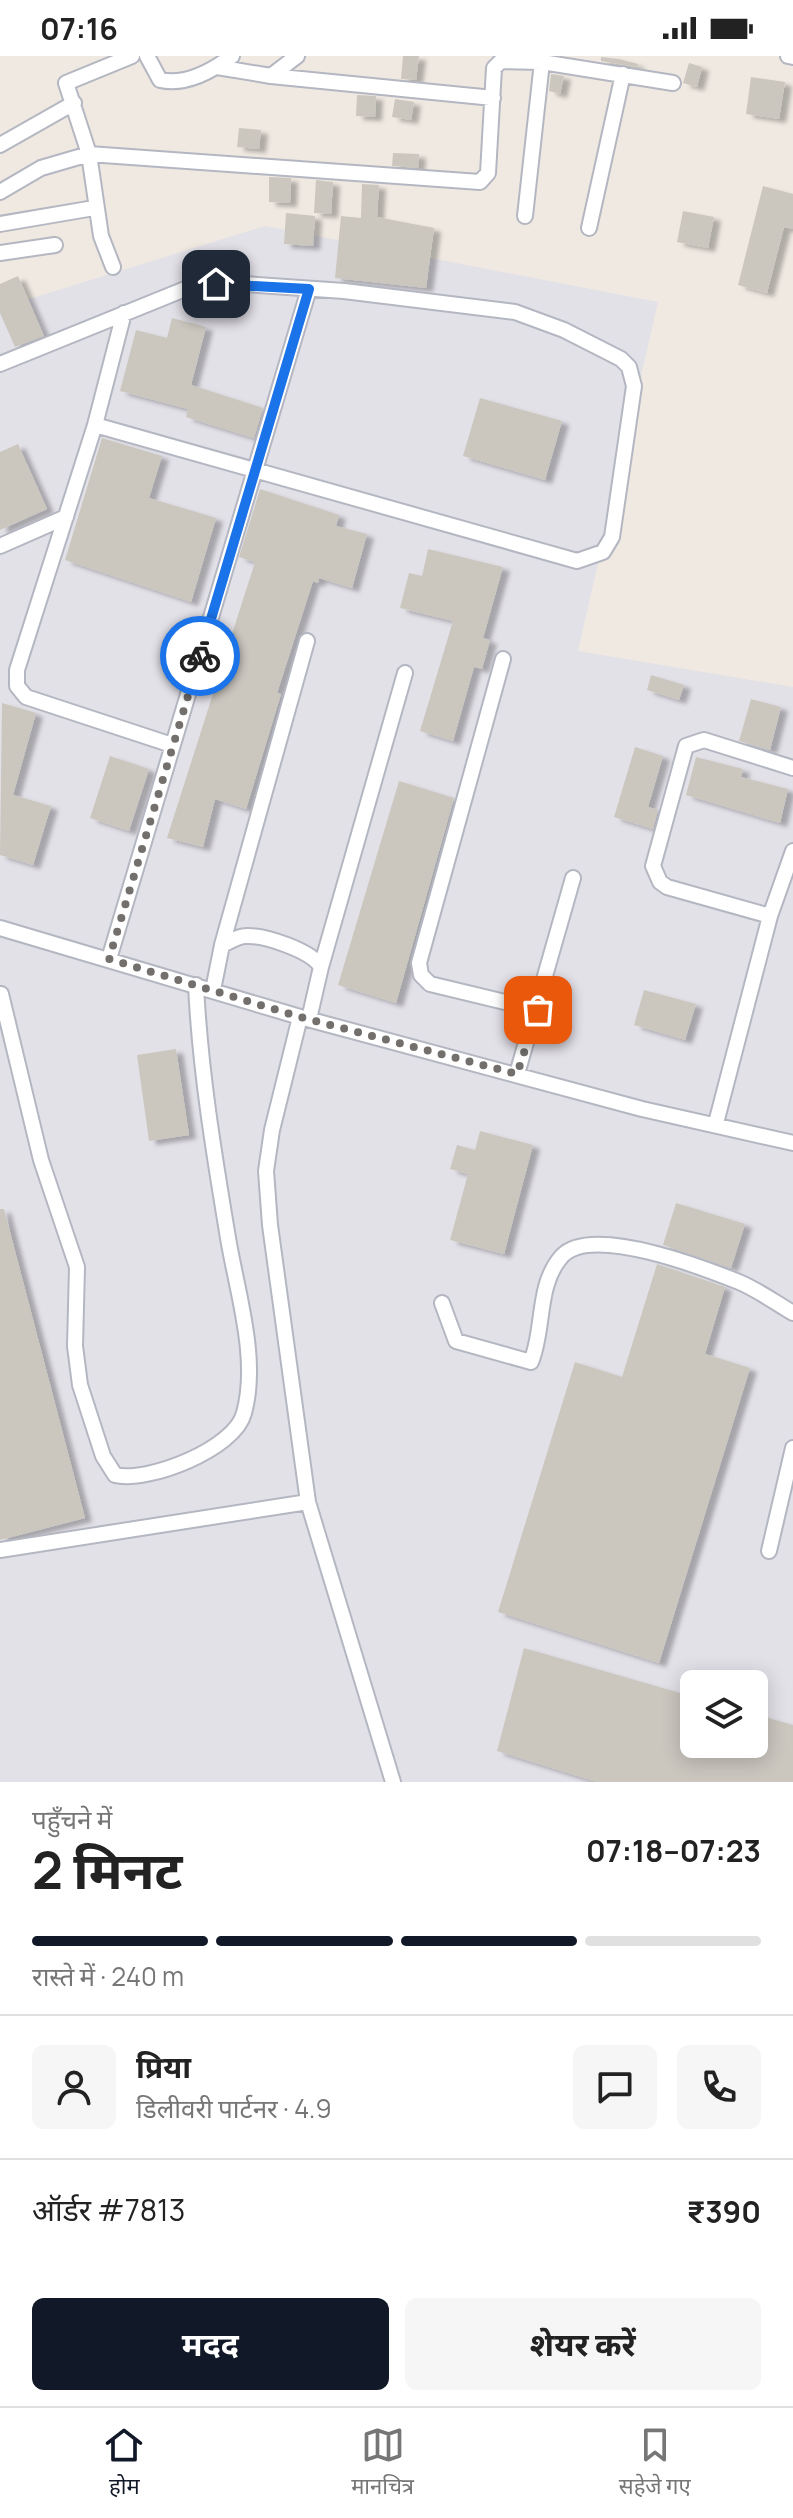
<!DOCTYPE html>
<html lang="hi">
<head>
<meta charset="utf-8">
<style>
	:root { --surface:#fff; --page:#f6f6f6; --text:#222; --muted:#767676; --line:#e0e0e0; --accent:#111827 }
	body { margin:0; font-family:Manrope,"Noto Sans Devanagari",sans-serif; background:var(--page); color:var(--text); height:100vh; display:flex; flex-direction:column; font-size:30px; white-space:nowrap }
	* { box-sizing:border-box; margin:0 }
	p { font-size:26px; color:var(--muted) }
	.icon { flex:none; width:44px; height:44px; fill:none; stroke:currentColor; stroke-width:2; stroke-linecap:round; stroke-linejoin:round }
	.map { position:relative; height:1726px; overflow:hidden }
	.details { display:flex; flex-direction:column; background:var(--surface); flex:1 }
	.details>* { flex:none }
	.fabs { position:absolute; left:680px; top:1614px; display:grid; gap:16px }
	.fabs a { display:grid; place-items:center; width:88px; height:88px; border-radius:12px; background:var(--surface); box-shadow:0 4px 20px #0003; font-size:40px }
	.pin { position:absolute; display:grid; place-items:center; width:68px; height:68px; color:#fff; margin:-34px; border-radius:16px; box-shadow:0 4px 12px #0006 }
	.courier { position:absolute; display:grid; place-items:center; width:80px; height:80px; margin:-40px; border:6px solid #1a73e8; border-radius:50%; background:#fff; color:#222; box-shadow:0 2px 10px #0007 }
	.head em { font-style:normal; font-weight:700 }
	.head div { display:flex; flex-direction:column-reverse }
	.head { display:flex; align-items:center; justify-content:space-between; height:136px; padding:0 32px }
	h1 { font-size:52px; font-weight:700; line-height:60px }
	.bar { display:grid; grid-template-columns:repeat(4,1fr); gap:12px 8px; align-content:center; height:96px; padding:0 32px }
	.bar i { height:10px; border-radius:6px; background:var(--line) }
	.bar .active { background:var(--accent) }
	.bar p { grid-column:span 4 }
	.line { display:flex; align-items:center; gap:20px; padding:0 32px; border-top:2px solid var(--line) }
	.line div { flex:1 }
	.round { display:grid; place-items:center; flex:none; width:84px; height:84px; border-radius:12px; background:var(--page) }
	.cta { display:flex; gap:16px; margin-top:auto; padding:16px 32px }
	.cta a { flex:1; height:92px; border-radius:12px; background:var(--accent); color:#fff; font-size:32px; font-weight:700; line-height:92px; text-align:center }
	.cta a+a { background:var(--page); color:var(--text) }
	.status { display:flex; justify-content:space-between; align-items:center; height:56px; padding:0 40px; background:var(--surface); direction:ltr }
	.status svg { height:22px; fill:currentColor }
	.tabs { display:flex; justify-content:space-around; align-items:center; height:112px; border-top:2px solid var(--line); background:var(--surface); font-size:22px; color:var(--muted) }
	.tabs a { display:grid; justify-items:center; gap:4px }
	.tabs .active { color:var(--accent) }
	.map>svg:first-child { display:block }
	.industrial { fill:#e3e1e8; fill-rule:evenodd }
	.building { fill:#cbc7bf; filter:url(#shadow) }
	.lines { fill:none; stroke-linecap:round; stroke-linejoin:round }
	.minor-casing { stroke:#b4b7c1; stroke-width:18 }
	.minor { stroke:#fff; stroke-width:14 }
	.done { stroke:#726f6d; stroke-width:8; stroke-dasharray:0 14.4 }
	.route { stroke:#1a73e8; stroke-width:10 }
</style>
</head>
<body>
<div class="status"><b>07:16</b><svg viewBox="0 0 49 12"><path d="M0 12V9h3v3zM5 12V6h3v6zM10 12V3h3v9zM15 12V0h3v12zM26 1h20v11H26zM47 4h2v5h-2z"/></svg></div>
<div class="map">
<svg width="793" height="1726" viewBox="0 0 793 1726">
	<defs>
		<filter id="shadow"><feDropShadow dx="7" dy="4" stdDeviation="2" flood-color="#0004"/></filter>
	</defs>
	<rect width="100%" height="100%" fill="#efe9e1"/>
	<path class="industrial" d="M265 170 658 246 578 595 793 631V1726H0V252ZM694 1628H754V1688H694Z"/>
	<path class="building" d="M403 0H419L416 24 401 23Z
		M601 1 619 3 638 8 637 11 601 5Z
		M689 7 702 11 697 31 683 27Z
		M551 18 564 20 560 38 549 35Z
		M751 21 785 26 779 63 746 58Z
		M357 39 376 40 375 61 356 60Z
		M395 43 414 46 411 64 392 61Z
		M239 72 261 74 259 93 237 91Z
		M393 97 419 98 418 112 392 110Z
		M269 121 291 122 290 147 269 146Z
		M316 124 333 126 331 158 314 157Z
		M362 128 379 129 377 161 434 172 426 232 335 222 341 160 361 162Z
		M763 130 793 138V173L784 171 767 237 738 229Z
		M683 155 714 161 708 192 677 186Z
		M286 157 315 160 313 190 284 188Z
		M18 220 44 280 15 291 0 257V228Z
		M172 262 206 271 191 329 263 352 254 382 186 361 188 353 120 335 136 274 167 282Z
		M480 342 562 365 545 424 463 400Z
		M102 382 162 400 149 442 216 462 191 546 65 504Z
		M18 388 47 453 0 474V396Z
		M260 433 339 459 336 470 367 478 352 532 319 522 318 527 313 525 277 637 281 638 246 753 215 743 203 791 167 782 255 506 239 501Z
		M428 493 503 511 483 582 490 584 482 613 474 611 453 685 420 675 453 565 400 552 409 517 422 520Z
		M651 619 684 629 679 644 647 634Z
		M751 643 781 651 770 694 739 685Z
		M2 647 36 657 13 739 51 750 33 809 0 799Z
		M635 691 663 700 648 751 658 754 653 773 614 761Z
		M110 700 149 713 129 775 90 762Z
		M696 701 743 713 741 721 788 733 780 767 686 739Z
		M399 725 454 742 396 947 338 929Z
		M644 934 696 948 685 984 634 969Z
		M176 993 189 1079 149 1085 137 999Z
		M480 1075 533 1089 504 1198 450 1184 468 1118 450 1113 457 1089 475 1094Z
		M676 1147 745 1168 731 1212 663 1189Z
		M0 1153H4L85 1462 0 1484Z
		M657 1208 725 1231 705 1298 750 1312 659 1607 498 1556 575 1306 622 1321Z
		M524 1592 694 1641V1688H754V1658L793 1669V1726H597L497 1695Z"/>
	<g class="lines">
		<g class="minor-casing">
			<path id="minor" d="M147 0 160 24C186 30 212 15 232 0
				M788 0 793 1
				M217 11 271 20 297 0
				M271 20 493 42
				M0 89 74 47
				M0 136 41 112 89 98 480 126 488 117 494 12 501 5 542 6 673 27
				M525 160 542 6
				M0 168 94 152
				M589 172 623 18
				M0 197 55 189
				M113 211 101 180 89 98 66 27 132 0
				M124 257 95 369 17 614V630L26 641 172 689
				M0 308 190 231 244 228 344 235 515 256 564 274 621 303 629 311 634 330 612 481 603 496 577 505 95 369
				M0 490 66 461
				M503 603 419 907 421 919 430 928 538 954
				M770 860 667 831 660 826 653 810 686 690 704 684 793 712
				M0 872 300 961 272 1074 266 1115 270 1169 308 1446 393 1726
				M222 889 307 585
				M109 903 309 233
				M321 911 405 617
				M213 934 222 889C229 886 238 880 246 880 265 879 312 895 321 911L309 963
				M1 938 41 1104 77 1211 75 1290 80 1329 103 1400 115 1419C148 1427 235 1393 244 1357 259 1303 237 1236 228 1182 214 1098 200 1014 196 929
				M300 961 642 1053 793 1087
				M517 1018 573 822
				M716 1067 770 860 793 795
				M442 1247 456 1285 531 1306C545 1272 536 1229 562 1200 592 1168 704 1212 739 1226 758 1234 776 1247 793 1257
				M0 1494 308 1446
				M769 1495 793 1392"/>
		</g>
		<use href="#minor" class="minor"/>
	</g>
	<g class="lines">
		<path class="done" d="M200 600 109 903 300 961 517 1018 538 954"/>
		<path class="route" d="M200 600 309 233 216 228"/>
	</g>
</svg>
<div class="fabs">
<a><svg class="icon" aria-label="layers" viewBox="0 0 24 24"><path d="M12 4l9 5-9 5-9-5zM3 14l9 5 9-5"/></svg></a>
</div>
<div class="pin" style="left:538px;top:954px;background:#ea580c"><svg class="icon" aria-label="bag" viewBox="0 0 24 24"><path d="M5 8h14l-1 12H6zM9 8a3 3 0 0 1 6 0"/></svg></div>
<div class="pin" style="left:216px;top:228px;background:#1f2937"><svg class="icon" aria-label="home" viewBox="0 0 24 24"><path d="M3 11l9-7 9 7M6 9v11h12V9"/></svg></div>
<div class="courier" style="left:200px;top:600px"><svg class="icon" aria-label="bike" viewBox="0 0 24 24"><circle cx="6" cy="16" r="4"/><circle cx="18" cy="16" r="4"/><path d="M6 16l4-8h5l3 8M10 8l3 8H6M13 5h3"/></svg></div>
</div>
<section class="details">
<div class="head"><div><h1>2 मिनट</h1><p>पहुँचने में</p></div><em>07:18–07:23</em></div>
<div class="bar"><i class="active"></i><i class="active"></i><i class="active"></i><i></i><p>रास्ते में · 240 m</p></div>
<div class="line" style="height:144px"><a class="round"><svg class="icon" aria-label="person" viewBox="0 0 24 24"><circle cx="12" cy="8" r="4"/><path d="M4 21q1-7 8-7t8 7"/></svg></a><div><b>प्रिया</b><p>डिलीवरी पार्टनर · 4.9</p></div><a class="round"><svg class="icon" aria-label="chat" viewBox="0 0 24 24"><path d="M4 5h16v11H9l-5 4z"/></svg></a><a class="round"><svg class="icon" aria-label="phone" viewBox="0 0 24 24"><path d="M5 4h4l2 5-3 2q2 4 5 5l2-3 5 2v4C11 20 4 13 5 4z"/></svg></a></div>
<div class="line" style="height:104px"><div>ऑर्डर #7813</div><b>₹390</b></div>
<div class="cta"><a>मदद</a><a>शेयर करें</a></div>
</section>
<nav class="tabs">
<a class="active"><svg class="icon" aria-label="home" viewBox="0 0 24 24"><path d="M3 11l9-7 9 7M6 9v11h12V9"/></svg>होम</a>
<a><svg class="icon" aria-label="map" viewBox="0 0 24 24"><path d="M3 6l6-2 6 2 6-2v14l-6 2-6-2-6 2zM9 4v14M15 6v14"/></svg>मानचित्र</a>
<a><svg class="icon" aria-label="saved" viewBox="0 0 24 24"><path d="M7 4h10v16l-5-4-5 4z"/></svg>सहेजे गए</a>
</nav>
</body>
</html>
